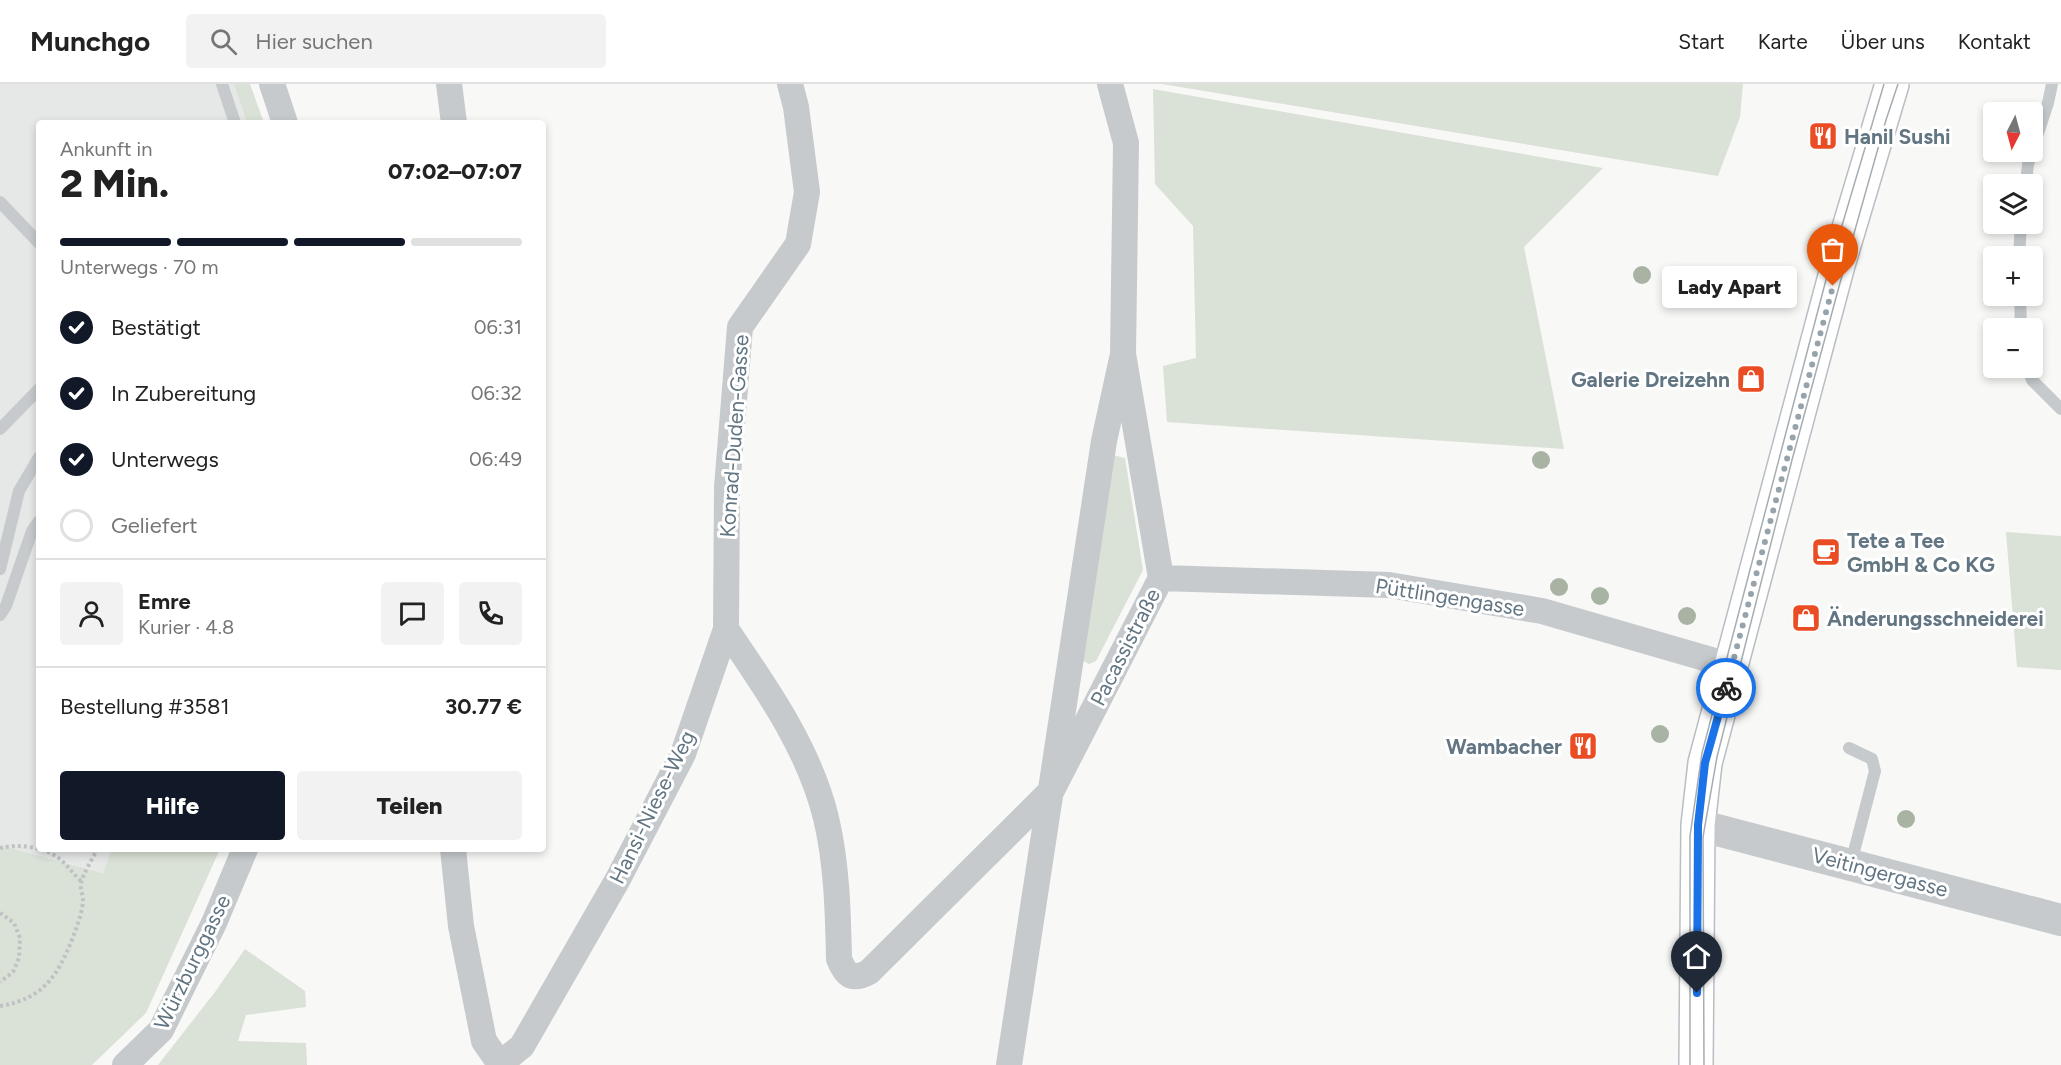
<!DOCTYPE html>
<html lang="de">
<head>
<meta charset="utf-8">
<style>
	:root { --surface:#fff; --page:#f2f2f2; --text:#222; --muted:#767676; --line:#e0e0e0; --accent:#111827 }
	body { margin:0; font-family:Figtree,sans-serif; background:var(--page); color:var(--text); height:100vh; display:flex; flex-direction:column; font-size:22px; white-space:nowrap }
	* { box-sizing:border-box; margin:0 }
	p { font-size:20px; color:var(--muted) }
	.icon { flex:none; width:33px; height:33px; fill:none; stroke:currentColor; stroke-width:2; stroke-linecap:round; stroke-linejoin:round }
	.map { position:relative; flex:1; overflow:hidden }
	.side { position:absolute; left:36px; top:36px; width:510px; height:732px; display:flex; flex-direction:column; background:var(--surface); border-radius:6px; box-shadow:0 3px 9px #0003 }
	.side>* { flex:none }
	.needle { width:39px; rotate:186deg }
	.fabs { position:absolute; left:1983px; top:18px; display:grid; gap:12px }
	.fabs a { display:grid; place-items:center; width:60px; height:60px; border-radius:6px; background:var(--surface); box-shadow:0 3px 9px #0003; font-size:30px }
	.pin { position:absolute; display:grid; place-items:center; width:51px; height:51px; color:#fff; margin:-62px -26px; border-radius:50% 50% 50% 0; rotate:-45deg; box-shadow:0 0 6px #0007 }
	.pin .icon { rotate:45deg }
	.courier { position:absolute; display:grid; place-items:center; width:60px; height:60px; margin:-30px; border:4px solid #1a73e8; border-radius:50%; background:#fff; color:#222; box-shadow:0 2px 8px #0007 }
	.bubble { position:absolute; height:42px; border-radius:6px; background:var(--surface); box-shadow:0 3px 9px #0003; font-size:20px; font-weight:800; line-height:42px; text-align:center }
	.overview em { font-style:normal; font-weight:800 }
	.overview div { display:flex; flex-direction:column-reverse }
	.overview { display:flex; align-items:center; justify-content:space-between; height:102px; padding:0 24px }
	h1 { font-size:39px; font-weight:800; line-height:45px }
	.bar { display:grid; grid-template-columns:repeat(4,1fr); gap:9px 6px; align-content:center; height:72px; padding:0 24px }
	.bar i { height:8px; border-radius:4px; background:var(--line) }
	.bar .selected { background:var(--accent) }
	.bar p { grid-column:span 4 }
	.line { display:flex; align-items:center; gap:15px; padding:0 24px; border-top:2px solid var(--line) }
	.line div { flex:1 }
	.round { display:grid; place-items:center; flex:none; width:63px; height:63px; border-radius:6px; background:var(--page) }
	ol { padding:0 24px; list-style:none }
	li { display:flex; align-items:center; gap:18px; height:66px }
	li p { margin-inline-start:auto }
	li .icon { padding:6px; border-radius:50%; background:var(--accent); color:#fff; stroke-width:4 }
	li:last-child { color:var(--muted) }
	li i { width:33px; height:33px; border:3px solid var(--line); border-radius:50% }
	.action { display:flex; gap:12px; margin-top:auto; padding:12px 24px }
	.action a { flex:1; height:69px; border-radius:6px; background:var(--accent); color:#fff; font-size:24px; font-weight:800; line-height:69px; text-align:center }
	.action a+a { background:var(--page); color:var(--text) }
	header { display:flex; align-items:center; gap:36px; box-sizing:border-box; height:84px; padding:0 30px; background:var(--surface); border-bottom:2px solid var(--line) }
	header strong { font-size:28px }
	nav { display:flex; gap:33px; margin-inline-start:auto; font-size:21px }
	.search { width:420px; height:54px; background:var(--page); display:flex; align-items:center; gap:15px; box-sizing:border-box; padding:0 21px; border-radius:6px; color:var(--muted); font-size:22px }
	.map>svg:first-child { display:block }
	.built { fill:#e6e7e7 }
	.green { fill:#dae1d6 }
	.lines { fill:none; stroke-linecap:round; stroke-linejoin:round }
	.secondary-casing { stroke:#b8bec2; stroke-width:36 }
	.path { stroke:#bfc2c4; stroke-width:4; stroke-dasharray:3 3; stroke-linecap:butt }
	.service { stroke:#c6cacd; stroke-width:12 }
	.minor { stroke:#c6cacd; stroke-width:26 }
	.tertiary { stroke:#c6cacd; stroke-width:32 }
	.secondary { stroke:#fff; stroke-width:33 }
	.tram { stroke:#a6adb2; stroke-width:1.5 }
	.tree { fill:#a8b3a4 }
	.done { stroke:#96a3ab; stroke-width:6; stroke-dasharray:0 10.8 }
	.route { stroke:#1a73e8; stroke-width:8 }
	.labels { text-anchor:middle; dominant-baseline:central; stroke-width:6; stroke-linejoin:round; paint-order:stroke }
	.poi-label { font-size:21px; font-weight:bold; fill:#627582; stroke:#fff; text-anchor:start }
	.street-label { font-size:21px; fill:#627582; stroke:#fff }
</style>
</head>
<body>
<header>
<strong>Munchgo</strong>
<div class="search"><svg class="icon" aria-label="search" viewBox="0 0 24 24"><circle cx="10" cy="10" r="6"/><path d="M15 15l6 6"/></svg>Hier suchen</div>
<nav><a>Start</a><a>Karte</a><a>Über uns</a><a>Kontakt</a></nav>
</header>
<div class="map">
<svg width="2061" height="981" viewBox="0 0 2061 981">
	<rect width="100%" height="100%" fill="#f8f8f6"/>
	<path class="built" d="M0 0H234L247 39H39V765H112L104 789 0 761Z"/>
	<path class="green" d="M234 0H250L264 39H247Z
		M1162 0H1743L1740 33 1718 92Z
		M1153 5 1603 84 1524 163 1564 365 1167 338 1163 282 1196 274 1193 142 1155 100Z
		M1113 371 1125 374 1143 486 1096 577 1089 580 1080 575Z
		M2006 448 2061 452V586L2017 583Z
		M0 761 103 789 112 765H220L146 929 92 981H0Z
		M245 865 305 907 306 923 246 931 238 957 306 959 307 981H158L215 908Z"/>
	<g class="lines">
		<g class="secondary-casing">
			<path id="secondary" d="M1696 981 1698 741 1705 679 1838 181 1892 0"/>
		</g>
		<path class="path" d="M0 764C18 760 41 762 57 773 66 779 73 790 81 797
			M0 829 14 839 20 854 19 874 13 888 0 898
			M0 922C43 915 58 892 73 853 77 842 82 830 83 817 83 811 80 805 81 799 82 792 93 774 97 765"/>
		<path class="service" d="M222 0 235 39
			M2032 67 2048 19 2052 0
			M2026 100 2028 80 2032 68
			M0 118 39 159
			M2019 172 2021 140
			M2020 212 2021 244
			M2028 284 2032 296 2061 325
			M0 345 39 305
			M0 485 19 407 39 373
			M0 531 6 522 32 447 39 437
			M1849 664 1872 675 1875 687 1851 779"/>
		<path class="minor" d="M272 0 285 39
			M449 0 454 39
			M1161 494 1389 501 1542 527 1732 582
			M726 545 727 403 740 243 798 160 807 108 796 23 790 0
			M453 765 461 842 484 957 500 980 522 962 618 795 683 670 726 545C766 604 809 664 826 734 837 780 838 829 839 875 846 892 852 897 869 888L1052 706 1161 494 1123 270
			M125 981 161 946 214 839 245 765
			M1009 981 1104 357 1123 270 1126 59 1110 0"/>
		<path class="tertiary" d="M1698 741 2061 836"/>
		<use href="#secondary" class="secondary"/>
		<path class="tram" d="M1690 981V752L1702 669 1827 192 1884 0
			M1704 981 1703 753 1717 673 1792 376 1840 199 1886 36 1898 0"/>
	</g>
	<g class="tree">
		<circle cx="1642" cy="191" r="9"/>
		<circle cx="1541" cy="376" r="9"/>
		<circle cx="1559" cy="503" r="9"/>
		<circle cx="1600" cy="512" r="9"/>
		<circle cx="1687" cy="532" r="9"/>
		<circle cx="1660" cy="650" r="9"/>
		<circle cx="1906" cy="735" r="9"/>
	</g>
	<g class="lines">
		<path class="done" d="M1726 604 1833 202"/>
		<path class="route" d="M1697 909 1698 741 1705 679 1726 604"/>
	</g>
	<defs>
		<g id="restaurant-square" transform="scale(1.5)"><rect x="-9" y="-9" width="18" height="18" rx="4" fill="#ea4d24" stroke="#fff"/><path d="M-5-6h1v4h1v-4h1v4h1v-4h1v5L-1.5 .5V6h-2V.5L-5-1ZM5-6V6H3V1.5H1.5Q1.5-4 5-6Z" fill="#fff"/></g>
		<g id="shop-square" transform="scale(1.5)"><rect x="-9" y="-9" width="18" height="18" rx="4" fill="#ea4d24" stroke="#fff"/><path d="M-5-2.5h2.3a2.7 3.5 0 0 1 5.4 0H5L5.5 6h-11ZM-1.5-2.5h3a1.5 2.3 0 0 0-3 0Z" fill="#fff"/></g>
		<g id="cafe-square" transform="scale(1.5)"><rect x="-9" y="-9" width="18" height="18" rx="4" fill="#ea4d24" stroke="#fff"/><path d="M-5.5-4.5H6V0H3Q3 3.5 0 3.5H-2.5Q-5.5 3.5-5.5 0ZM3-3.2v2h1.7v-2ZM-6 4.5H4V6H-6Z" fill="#fff"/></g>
	</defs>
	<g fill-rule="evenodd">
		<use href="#restaurant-square" x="1823" y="52"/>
		<use href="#shop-square" x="1751" y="295"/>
		<use href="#cafe-square" x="1826" y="468"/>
		<use href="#shop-square" x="1806" y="534"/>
		<use href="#restaurant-square" x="1583" y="662"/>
	</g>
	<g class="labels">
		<g class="poi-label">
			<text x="1844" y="52">Hanil Sushi</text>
			<text x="1730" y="295" text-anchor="end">Galerie Dreizehn</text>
			<text x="1847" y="456">Tete a Tee<tspan x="1847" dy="24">GmbH &amp; Co KG</tspan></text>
			<text x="1827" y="534">Änderungsschneiderei</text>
			<text x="1562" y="662" text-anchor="end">Wambacher</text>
		</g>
		<g class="street-label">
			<text transform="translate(734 352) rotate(-86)">Konrad-Duden-Gasse</text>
			<text transform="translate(1450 513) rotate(9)">Püttlingengasse</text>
			<text transform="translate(1125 563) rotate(-63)">Pacassistraße</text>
			<text transform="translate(652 723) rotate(-64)">Hansi-Niese-Weg</text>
			<text transform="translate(1880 788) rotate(15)">Veitingergasse</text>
			<text transform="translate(192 878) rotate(-64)">Würzburggasse</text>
		</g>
	</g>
</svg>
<div class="fabs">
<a><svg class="needle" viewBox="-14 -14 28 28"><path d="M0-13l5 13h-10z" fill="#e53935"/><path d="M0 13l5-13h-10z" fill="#767676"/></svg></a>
<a><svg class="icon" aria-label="layers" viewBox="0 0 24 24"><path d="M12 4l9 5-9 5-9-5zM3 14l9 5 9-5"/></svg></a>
<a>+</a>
<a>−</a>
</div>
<div class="pin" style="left:1833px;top:202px;background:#ea580c"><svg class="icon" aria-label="bag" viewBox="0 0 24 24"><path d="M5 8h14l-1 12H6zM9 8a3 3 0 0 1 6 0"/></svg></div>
<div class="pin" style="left:1697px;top:909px;background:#1f2937"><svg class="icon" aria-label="home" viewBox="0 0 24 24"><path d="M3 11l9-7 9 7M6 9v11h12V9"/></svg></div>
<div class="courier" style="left:1726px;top:604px"><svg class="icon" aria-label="bike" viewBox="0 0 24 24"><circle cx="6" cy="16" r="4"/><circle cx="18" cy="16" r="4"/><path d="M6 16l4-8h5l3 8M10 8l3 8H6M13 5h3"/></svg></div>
<div class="bubble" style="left:1662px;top:182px;width:135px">Lady Apart</div>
<section class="side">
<div class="overview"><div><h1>2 Min.</h1><p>Ankunft in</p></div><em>07:02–07:07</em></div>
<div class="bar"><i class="selected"></i><i class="selected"></i><i class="selected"></i><i></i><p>Unterwegs · 70 m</p></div>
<ol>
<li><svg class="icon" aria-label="check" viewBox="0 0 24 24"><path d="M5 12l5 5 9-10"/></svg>Bestätigt<p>06:31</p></li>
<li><svg class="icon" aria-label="check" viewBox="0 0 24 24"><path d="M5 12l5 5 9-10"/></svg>In Zubereitung<p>06:32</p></li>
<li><svg class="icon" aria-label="check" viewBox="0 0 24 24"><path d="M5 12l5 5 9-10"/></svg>Unterwegs<p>06:49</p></li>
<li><i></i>Geliefert</li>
</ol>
<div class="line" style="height:108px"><a class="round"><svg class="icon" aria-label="person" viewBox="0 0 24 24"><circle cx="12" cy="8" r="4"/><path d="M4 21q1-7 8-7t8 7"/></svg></a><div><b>Emre</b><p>Kurier · 4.8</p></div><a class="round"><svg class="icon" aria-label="chat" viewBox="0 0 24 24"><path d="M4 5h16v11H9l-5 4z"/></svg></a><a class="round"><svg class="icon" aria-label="phone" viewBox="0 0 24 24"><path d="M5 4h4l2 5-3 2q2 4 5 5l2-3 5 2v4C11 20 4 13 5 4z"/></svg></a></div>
<div class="line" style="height:78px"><div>Bestellung #3581</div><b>30.77 €</b></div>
<div class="action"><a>Hilfe</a><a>Teilen</a></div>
</section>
</div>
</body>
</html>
